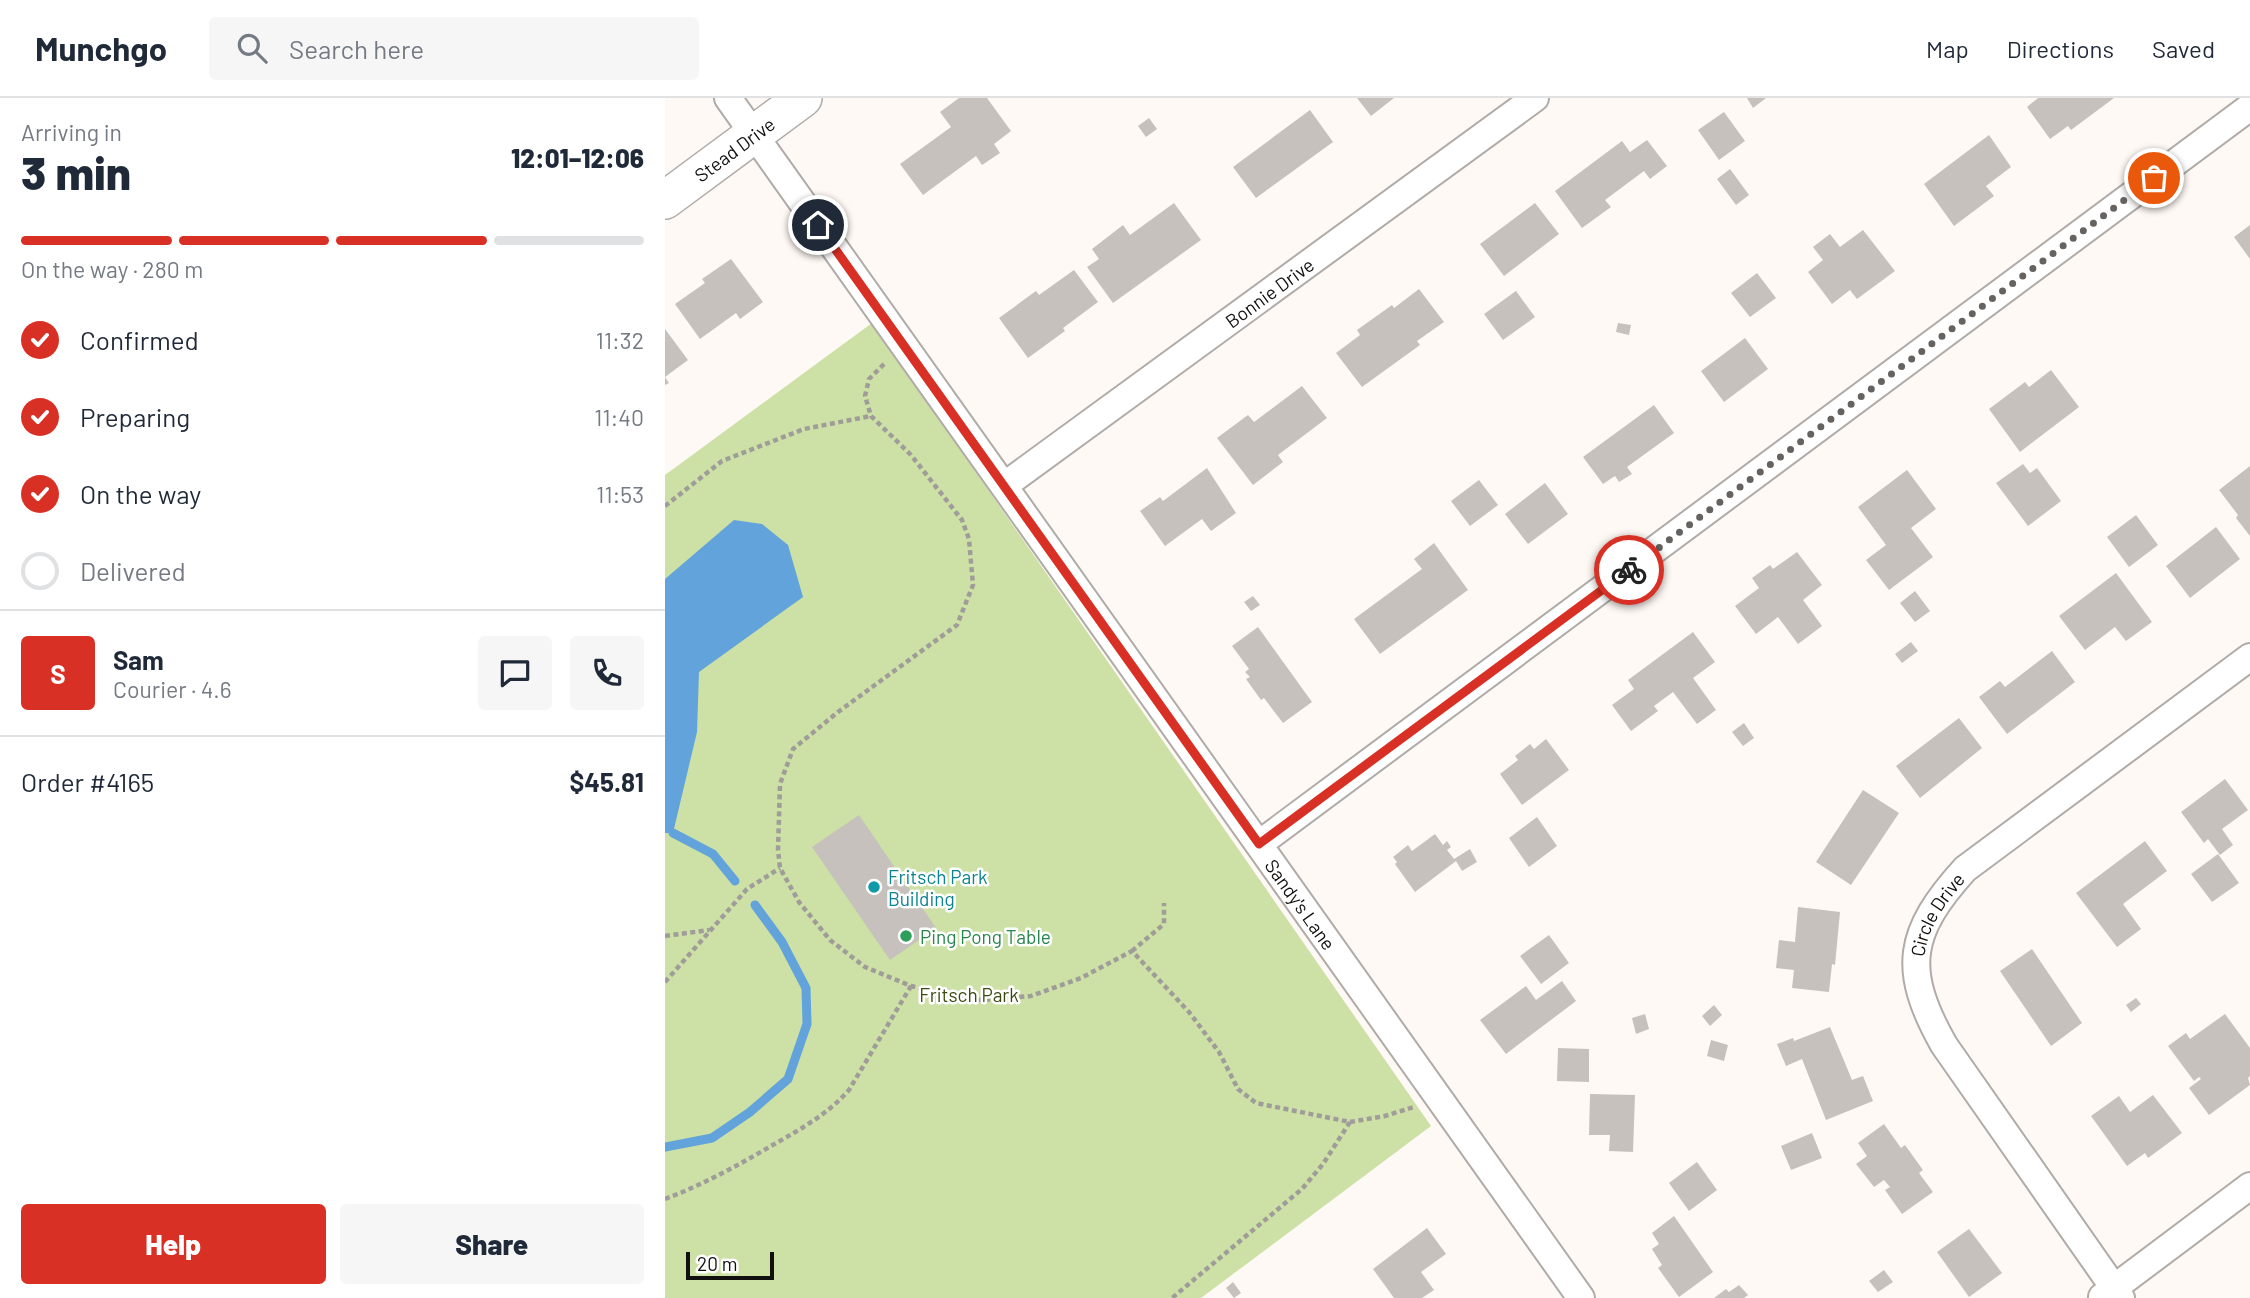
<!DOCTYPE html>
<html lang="en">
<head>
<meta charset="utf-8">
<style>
	:root { --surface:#fff; --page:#f6f6f7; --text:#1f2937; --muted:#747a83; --line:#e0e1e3; --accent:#d93025 }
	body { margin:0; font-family:Barlow,sans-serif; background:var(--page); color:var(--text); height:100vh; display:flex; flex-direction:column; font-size:26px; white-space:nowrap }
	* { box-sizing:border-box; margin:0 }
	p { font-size:23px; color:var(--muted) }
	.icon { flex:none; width:38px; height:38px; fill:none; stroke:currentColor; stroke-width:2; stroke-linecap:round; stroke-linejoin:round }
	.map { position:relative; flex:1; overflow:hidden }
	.panel { display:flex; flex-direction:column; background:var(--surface); width:665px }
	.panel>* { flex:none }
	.scale { position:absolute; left:21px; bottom:18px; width:88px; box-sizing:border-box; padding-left:7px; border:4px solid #12100f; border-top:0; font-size:19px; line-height:24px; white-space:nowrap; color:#12100f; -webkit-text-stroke:5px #fff; paint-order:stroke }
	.pin { position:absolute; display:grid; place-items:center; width:60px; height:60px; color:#fff; margin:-30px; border:4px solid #fff; border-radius:50%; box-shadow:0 2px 7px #0007 }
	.courier { position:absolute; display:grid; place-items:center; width:70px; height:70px; margin:-35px; border:5px solid #d93025; border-radius:50%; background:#fff; color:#222; box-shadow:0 2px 9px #0007 }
	.summary em { font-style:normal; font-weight:800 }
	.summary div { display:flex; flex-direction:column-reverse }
	.summary { display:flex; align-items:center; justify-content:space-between; height:119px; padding:0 21px }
	h1 { font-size:46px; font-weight:800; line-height:52px }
	.bar { display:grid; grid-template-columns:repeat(4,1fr); gap:10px 7px; align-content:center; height:84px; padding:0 21px }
	.bar i { height:9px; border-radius:5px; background:var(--line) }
	.bar .active { background:var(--accent) }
	.bar p { grid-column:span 4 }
	.line { display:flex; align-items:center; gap:18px; padding:0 21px; border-top:2px solid var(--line) }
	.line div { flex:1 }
	.round { display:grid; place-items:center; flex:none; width:74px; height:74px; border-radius:7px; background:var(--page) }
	ol { padding:0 21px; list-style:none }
	li { display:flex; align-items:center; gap:21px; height:77px }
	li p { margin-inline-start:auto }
	li .icon { padding:7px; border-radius:50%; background:var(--accent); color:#fff; stroke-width:4 }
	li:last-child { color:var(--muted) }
	li i { width:38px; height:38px; border:4px solid var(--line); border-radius:50% }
	.button { display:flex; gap:14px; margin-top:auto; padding:14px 21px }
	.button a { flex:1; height:80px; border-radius:7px; background:var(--accent); color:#fff; font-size:28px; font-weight:800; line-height:80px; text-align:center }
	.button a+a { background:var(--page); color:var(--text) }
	header { display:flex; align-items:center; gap:42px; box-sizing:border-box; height:98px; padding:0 35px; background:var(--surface); border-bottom:2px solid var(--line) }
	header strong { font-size:33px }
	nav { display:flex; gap:38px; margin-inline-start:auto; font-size:24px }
	.search { width:490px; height:63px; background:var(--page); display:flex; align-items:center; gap:18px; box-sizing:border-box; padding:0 24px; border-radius:7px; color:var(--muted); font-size:26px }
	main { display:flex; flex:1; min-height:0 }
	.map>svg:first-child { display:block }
	.green { fill:#cde0a5 }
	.water { fill:#61a3da }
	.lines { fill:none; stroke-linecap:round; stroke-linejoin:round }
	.stream { stroke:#61a3da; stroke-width:9 }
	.building { fill:#c6c1bd }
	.street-casing { stroke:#b1aba8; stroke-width:30 }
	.secondary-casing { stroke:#b1aba8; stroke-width:40 }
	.path { stroke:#a09c99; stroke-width:4.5; stroke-dasharray:5 3.5; stroke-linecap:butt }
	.street { stroke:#fff; stroke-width:26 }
	.secondary { stroke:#fff; stroke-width:37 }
	.done { stroke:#656260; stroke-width:7; stroke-dasharray:0 12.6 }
	.route { stroke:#d93025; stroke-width:9 }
	.culture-dot { fill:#0f9aa8; stroke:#fff; stroke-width:2.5 }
	.leisure-dot { fill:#2e9e5b; stroke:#fff; stroke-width:2.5 }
	.labels { text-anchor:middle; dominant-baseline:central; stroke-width:5; stroke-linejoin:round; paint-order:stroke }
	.street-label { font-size:19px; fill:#12100f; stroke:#fff }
	.culture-label { font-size:19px; fill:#0d838f; stroke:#fff; text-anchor:start }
	.leisure-label { font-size:19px; fill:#27864d; stroke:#fff; text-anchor:start }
	.park-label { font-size:19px; fill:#3b4a11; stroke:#fff }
</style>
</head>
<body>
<header>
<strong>Munchgo</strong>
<div class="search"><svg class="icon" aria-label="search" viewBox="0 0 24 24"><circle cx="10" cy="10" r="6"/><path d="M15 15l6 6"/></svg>Search here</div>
<nav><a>Map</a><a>Directions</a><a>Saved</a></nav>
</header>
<main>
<section class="panel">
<div class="summary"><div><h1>3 min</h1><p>Arriving in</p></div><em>12:01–12:06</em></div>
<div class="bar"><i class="active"></i><i class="active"></i><i class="active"></i><i></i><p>On the way · 280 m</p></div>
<ol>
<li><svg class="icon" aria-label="check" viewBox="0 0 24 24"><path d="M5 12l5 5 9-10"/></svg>Confirmed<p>11:32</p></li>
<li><svg class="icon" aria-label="check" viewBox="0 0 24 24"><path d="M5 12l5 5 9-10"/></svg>Preparing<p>11:40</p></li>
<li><svg class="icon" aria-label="check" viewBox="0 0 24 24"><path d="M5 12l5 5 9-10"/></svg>On the way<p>11:53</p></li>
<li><i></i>Delivered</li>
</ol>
<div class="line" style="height:126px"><b class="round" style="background:var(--accent);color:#fff">S</b><div><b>Sam</b><p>Courier · 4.6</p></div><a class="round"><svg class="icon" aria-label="chat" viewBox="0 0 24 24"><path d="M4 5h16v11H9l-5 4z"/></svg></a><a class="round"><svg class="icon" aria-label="phone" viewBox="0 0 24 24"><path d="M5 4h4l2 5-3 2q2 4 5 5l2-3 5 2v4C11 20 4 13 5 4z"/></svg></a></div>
<div class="line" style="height:91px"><div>Order #4165</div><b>$45.81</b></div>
<div class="button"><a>Help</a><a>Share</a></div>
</section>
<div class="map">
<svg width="1585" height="1200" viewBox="0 0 1585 1200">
	<rect width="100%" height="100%" fill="#fff9f5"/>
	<path class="green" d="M207 225 766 1028 536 1200H0V377Z"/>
	<path class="water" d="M69 422 97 426 123 447 138 499 34 574 32 634 8 735H0V481Z"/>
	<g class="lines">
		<path class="stream" d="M8 735 48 756 70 783
			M0 1049 47 1040 85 1014 123 981 142 926 141 890 117 844 90 807"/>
	</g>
	<path class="building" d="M294 0H322L346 33 329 46 335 55 317 67 311 58 258 97 235 66 286 29 275 14Z
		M692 0H729L706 18Z
		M1082 0H1101L1088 10Z
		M1373 0H1449L1406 32 1403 28 1385 41 1362 9Z
		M645 12 668 44 591 100 568 69Z
		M1059 14 1080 43 1054 62 1033 32Z
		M484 20 492 31 481 39 473 28Z
		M1324 37 1346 69 1321 88 1329 98 1289 128 1259 86Z
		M982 42 1002 68 985 81 979 73 940 102 946 109 917 130 890 93 957 43 965 54Z
		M1065 71 1084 97 1071 107 1052 81Z
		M509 105 536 142 448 205 422 169 434 161 427 151 458 127 465 137Z
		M870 105 894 136 839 178 815 146Z
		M1585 127V161L1569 139Z
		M1198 132 1230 173 1192 201 1185 192 1167 206 1143 174 1158 162 1148 149 1165 136 1175 149Z
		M66 161 98 204 75 221 71 215 35 241 10 206 40 185 37 181Z
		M409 172 433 204 398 230 400 233 363 260 334 220 371 193 374 197Z
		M1092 175 1111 200 1085 219 1066 195Z
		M754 191 779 224 752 243 755 247 697 289 671 255 695 237 692 232 727 207 729 210Z
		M851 193 870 219 838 242 819 216Z
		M953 225 966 227 964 237 951 234Z
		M0 231 23 262 0 279 4 285 0 287Z
		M1080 240 1103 271 1059 304 1036 273Z
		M1386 272 1414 309 1355 354 1324 311 1360 284 1364 289Z
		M637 288 662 320 613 357 618 364 588 387 552 340 583 317 589 324Z
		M989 307 1009 335 962 369 967 376 954 384 950 378 938 386 918 359Z
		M1358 366 1365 375 1372 370 1396 403 1363 428 1331 385Z
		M1585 368V438L1571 420 1573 417 1554 392Z
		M542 370 571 415 546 433 537 421 500 448 475 413 495 399 498 403Z
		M1242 372 1271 411 1246 430 1268 459 1224 492 1201 462 1221 447 1193 409Z
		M814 382 833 407 805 428 786 403Z
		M880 385 903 416 863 446 840 416Z
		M1471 417 1493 447 1464 469 1442 439Z
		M1551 429 1575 461 1525 500 1501 468Z
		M769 445 803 492 715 556 689 521 757 471 749 461Z
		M1132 454 1157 487 1138 502 1157 528 1133 546 1113 519 1091 536 1070 508 1094 490 1087 480 1105 467 1108 471Z
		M1451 475 1487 524 1461 543 1450 529 1420 552 1394 518Z
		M1250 493 1265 513 1250 524 1235 505Z
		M588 498 595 507 586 513 579 504Z
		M593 529 647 604 618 625 599 600 596 602 581 581 585 579 580 574 584 571 567 548Z
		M1028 534 1050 564 1028 580 1051 612 1032 626 1008 594 989 608 993 613 966 633 947 607 969 591 963 582Z
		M1246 544 1253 553 1237 565 1230 556Z
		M1387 553 1410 584 1342 636 1314 599 1335 583 1340 589Z
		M1294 620 1317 650 1255 700 1231 668Z
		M1079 625 1089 640 1078 648 1067 634Z
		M881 641 904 672 857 707 835 676 853 662 850 658 865 646 869 651Z
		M1560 681 1583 712 1557 731 1568 747 1555 757 1543 741 1539 745 1516 714Z
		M1198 692 1234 715 1186 787 1151 764Z
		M194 717 271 830 225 862 147 749Z
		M872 719 892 748 864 769 844 740Z
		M770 736 778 747 782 743 786 749 782 752 789 761 805 751 812 764 797 773 791 763 750 794 730 766 732 764 728 759 743 747 747 753Z
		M1480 743 1502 773 1458 806 1476 831 1452 849 1411 795Z
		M1553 756 1574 785 1547 804 1526 776Z
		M1133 809 1175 814 1170 867 1167 866 1164 894 1127 890 1129 872 1111 870 1114 842 1130 844Z
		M884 837 904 865 876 886 855 858Z
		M1367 851 1417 925 1386 948 1335 873Z
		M897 883 911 903 841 956 815 922 861 888 871 902Z
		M1471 900 1476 906 1466 914 1461 907Z
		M1049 907 1057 917 1045 928 1037 918Z
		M980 916 984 931 971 936 967 920Z
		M1560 916 1585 950V978L1583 980 1585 987 1544 1017 1524 990 1536 981 1534 979 1529 983 1503 948 1521 935 1525 941Z
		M1165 929 1187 982 1198 978 1208 1003 1161 1022 1137 961 1121 968 1112 946 1128 940 1129 943Z
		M1046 942 1063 947 1059 963 1042 958Z
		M893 950 924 951V984L892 983Z
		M925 996 970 997 968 1054 944 1053 945 1037H924Z
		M1488 997 1517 1035 1483 1060 1480 1055 1462 1068 1426 1018 1454 998 1465 1014Z
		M1219 1026 1236 1050 1240 1047 1258 1072 1254 1075 1268 1094 1237 1116 1220 1092 1225 1089 1219 1082 1209 1089 1191 1066 1202 1058 1193 1045Z
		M1147 1035 1157 1060 1126 1072 1116 1048Z
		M1032 1064 1052 1092 1024 1113 1004 1085Z
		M1009 1118 1048 1174 1014 1199 993 1170 997 1167 987 1151 994 1146 987 1135Z
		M762 1130 781 1156 756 1174 769 1192 757 1200H729L708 1171Z
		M1304 1131 1337 1175 1304 1199 1272 1154Z
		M1219 1172 1228 1184 1213 1194 1204 1183Z
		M568 1184 576 1195 569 1200 561 1190Z
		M1074 1187 1083 1197 1079 1200H1049L1061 1191 1064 1194Z"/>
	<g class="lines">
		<g class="street-casing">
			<g id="street">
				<path id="s1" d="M63 0 916 1200"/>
				<path id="s2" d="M340 387 870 0"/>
				<path d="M594 746 1585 9"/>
				<path d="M1437 1199 1585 1088"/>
				<path id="s3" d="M1456 1200 1279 947C1236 871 1243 834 1300 771L1585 559"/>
			</g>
		</g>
		<g class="secondary-casing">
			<g id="secondary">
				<path id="s4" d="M0 102 138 0"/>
			</g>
		</g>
		<path class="path" d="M219 266 204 281 200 298 206 318 246 357 297 422 304 441 308 487 292 527 173 614 128 651 115 686 113 752 115 770 134 804 165 842 200 869 246 888 270 894 315 902 366 898 416 880 467 853 524 914 554 954 573 991 591 1005 685 1024 658 1066 637 1091 507 1200
			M0 408 57 363 139 331 206 318
			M0 838 44 832
			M467 853 499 826V805
			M0 884 82 791 115 770
			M685 1024 720 1018 749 1009
			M0 1101C37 1087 72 1068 106 1048 134 1032 162 1017 184 992L246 888"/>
		<use href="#street" class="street"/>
		<use href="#secondary" class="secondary"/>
	</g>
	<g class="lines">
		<path class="done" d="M964 472 1489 80"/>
		<path class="route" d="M153 127 594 746 964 472"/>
	</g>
	<circle class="culture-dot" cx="209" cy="789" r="7"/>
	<circle class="leisure-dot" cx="241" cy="838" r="7"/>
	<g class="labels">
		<g class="street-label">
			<text stroke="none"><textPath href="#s4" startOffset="86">Stead Drive</textPath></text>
			<text stroke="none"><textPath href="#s2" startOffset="327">Bonnie Drive</textPath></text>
			<text stroke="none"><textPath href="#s1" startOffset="989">Sandy's Lane</textPath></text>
			<text stroke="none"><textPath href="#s3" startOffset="450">Circle Drive</textPath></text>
		</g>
		<g class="culture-label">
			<text x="223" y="778">Fritsch Park<tspan x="223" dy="22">Building</tspan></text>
		</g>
		<g class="leisure-label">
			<text x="255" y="838">Ping Pong Table</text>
		</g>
		<g class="park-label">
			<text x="304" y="896">Fritsch Park</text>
		</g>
	</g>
</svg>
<div class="scale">20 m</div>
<div class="pin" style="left:1489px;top:80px;background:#ea580c"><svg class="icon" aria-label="bag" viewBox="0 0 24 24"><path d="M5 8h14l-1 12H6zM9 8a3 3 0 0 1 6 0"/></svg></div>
<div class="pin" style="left:153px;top:127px;background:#1f2937"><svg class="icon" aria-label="home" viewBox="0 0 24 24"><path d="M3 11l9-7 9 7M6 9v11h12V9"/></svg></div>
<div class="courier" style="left:964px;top:472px"><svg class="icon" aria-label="bike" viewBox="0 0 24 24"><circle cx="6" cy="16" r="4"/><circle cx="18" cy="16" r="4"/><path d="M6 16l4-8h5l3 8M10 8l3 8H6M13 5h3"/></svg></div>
</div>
</main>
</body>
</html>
